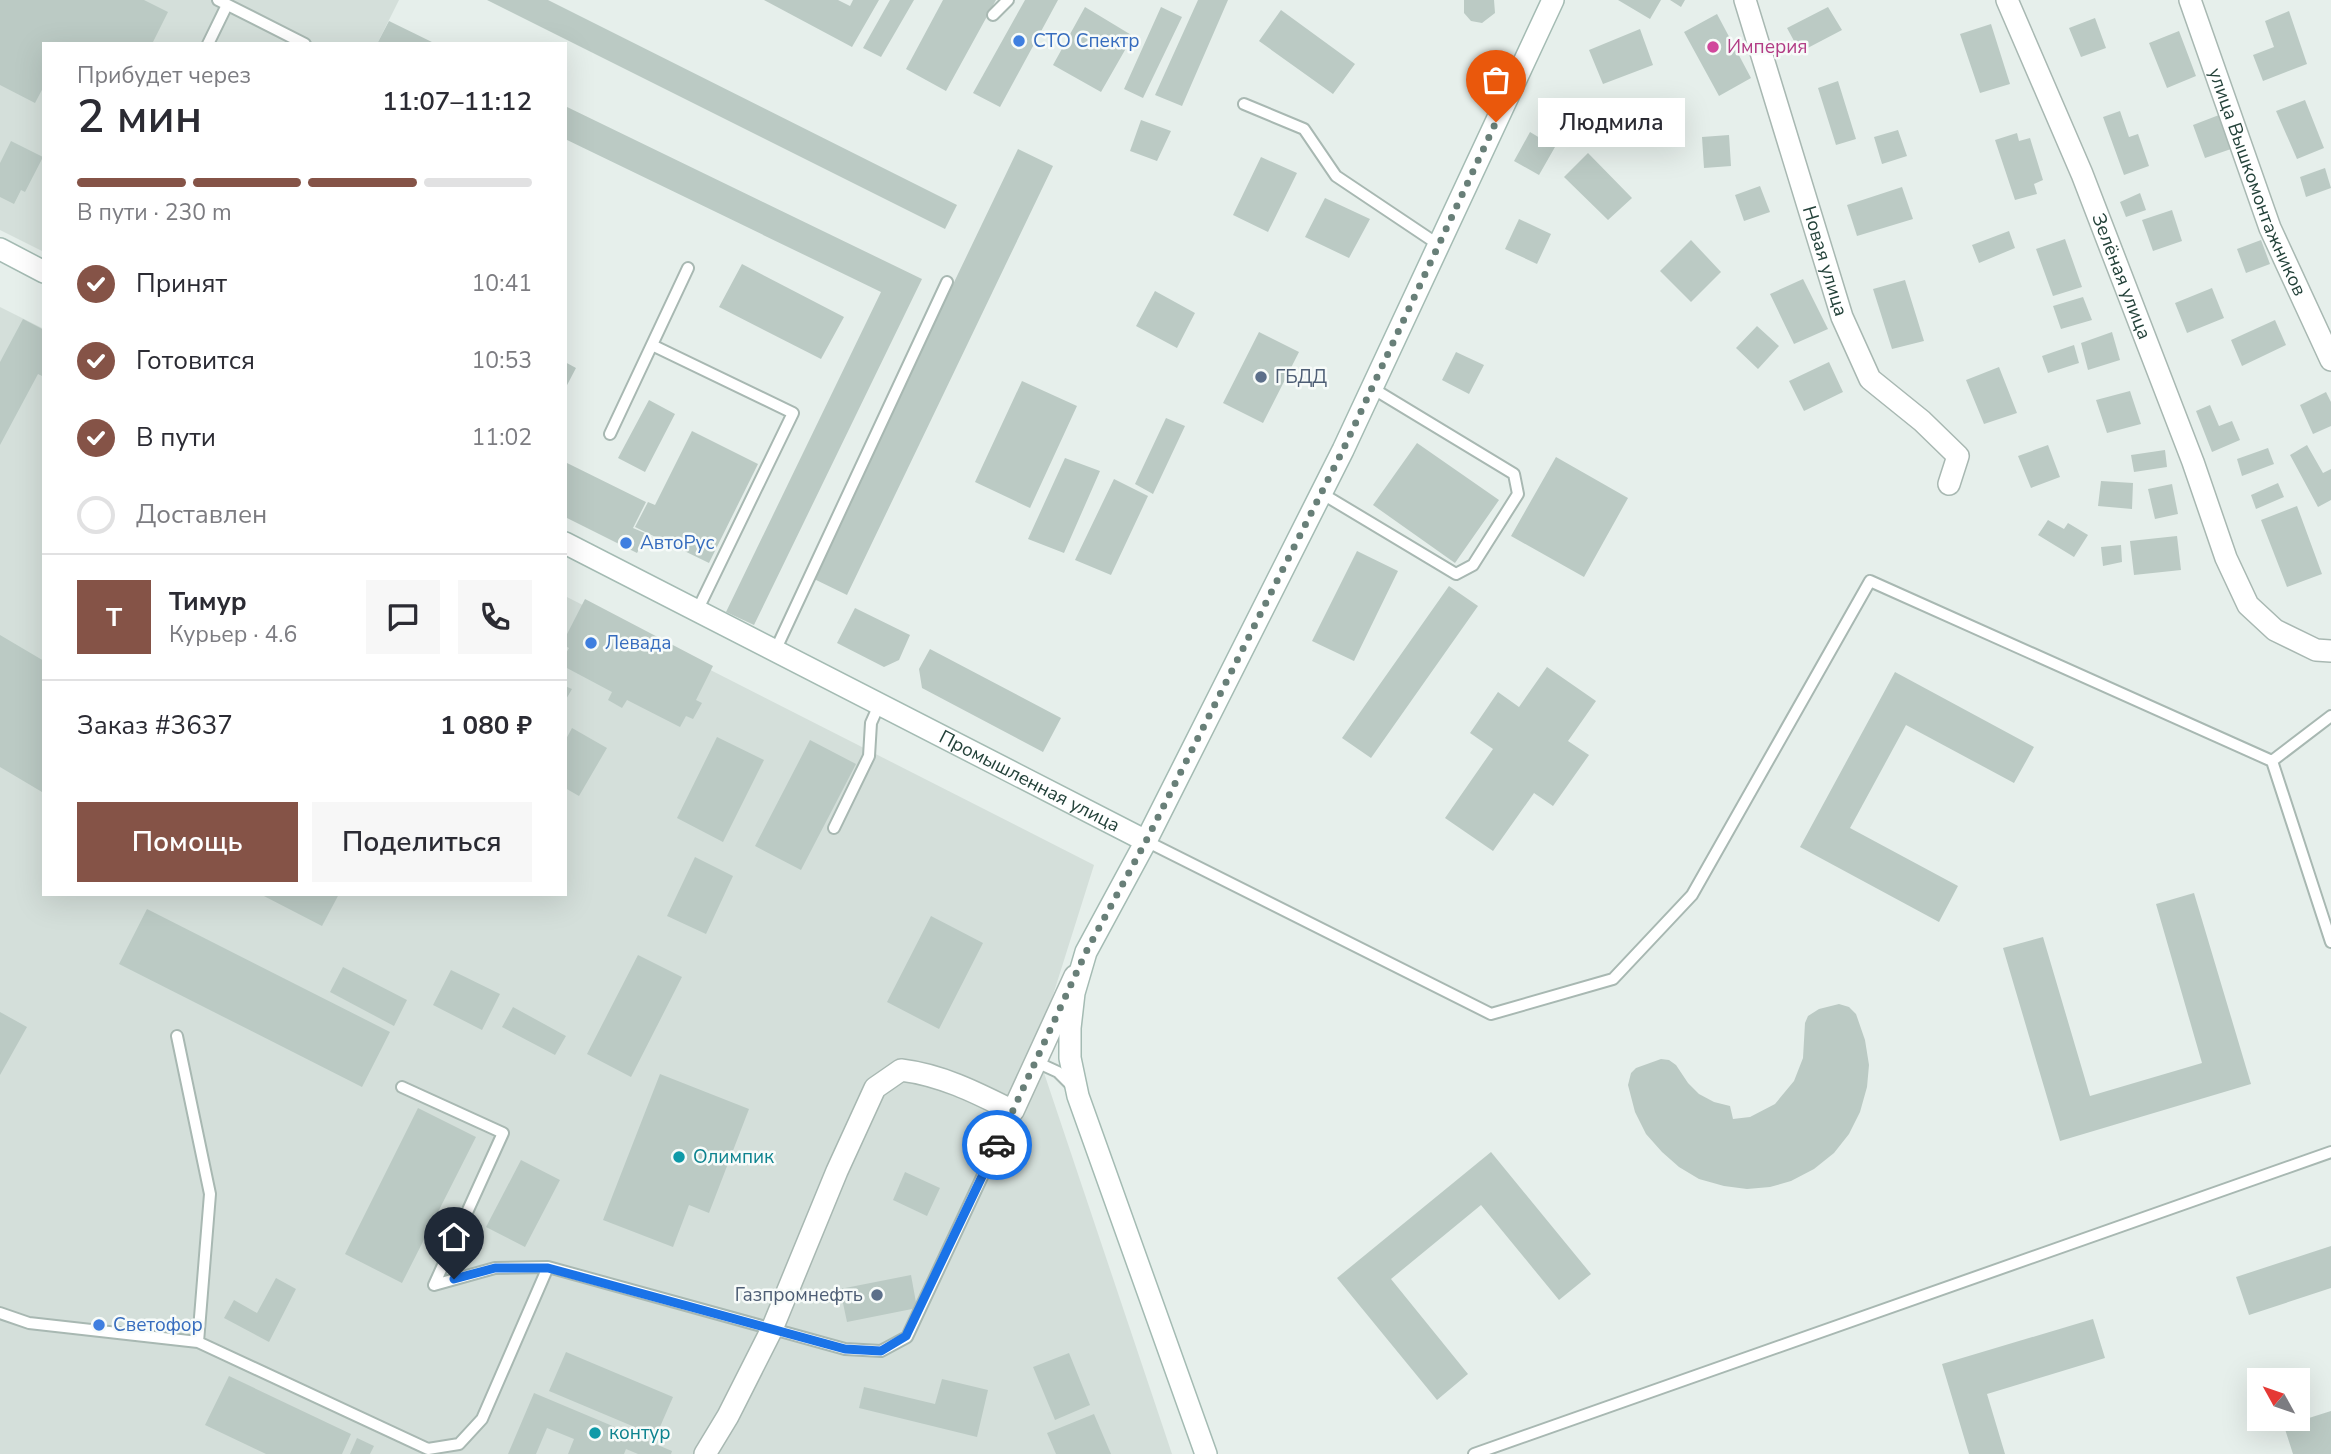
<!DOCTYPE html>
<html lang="ru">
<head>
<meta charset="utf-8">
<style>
	:root { --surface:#fff; --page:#f7f7f7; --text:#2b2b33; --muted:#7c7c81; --line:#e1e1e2; --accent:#855347 }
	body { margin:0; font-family:"Nunito Sans",sans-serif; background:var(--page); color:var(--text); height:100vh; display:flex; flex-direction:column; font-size:26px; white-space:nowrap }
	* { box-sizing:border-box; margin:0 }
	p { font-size:23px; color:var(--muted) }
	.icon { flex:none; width:38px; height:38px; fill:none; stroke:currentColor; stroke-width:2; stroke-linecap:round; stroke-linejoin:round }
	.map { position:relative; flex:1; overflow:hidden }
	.side { position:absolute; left:42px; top:42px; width:525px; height:854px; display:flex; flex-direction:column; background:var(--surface); border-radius:0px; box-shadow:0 7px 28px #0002 }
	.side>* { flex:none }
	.needle { width:46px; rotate:310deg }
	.fabs { position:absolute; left:2247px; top:1368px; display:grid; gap:14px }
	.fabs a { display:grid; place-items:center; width:63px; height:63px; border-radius:0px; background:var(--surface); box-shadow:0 7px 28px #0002; font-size:35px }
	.pin { position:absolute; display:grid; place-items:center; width:60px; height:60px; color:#fff; margin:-72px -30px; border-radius:50% 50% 50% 0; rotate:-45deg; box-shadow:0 0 7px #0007 }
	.pin .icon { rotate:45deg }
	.courier { position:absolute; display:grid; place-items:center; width:70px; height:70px; margin:-35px; border:5px solid #1a73e8; border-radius:50%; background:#fff; color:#222; box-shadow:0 2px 9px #0007 }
	.bubble { position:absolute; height:49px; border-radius:0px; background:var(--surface); box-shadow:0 7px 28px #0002; font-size:23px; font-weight:600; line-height:49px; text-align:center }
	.summary em { font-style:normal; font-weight:600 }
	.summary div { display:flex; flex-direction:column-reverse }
	.summary { display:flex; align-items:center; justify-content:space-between; height:119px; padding:0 35px }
	h1 { font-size:46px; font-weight:600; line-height:52px }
	.bar { display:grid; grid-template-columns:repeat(4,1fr); gap:10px 7px; align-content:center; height:84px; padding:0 35px }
	.bar i { height:9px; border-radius:5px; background:var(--line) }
	.bar .on { background:var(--accent) }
	.bar p { grid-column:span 4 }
	.line { display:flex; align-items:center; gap:18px; padding:0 35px; border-top:2px solid var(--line) }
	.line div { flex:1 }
	.round { display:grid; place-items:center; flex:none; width:74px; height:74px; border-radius:0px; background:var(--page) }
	ol { padding:0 35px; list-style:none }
	li { display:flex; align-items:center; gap:21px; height:77px }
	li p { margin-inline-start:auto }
	li .icon { padding:7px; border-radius:50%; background:var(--accent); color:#fff; stroke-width:4 }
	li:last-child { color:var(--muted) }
	li i { width:38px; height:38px; border:4px solid var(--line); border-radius:50% }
	.action { display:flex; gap:14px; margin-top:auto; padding:14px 35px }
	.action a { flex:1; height:80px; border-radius:0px; background:var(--accent); color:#fff; font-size:28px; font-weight:600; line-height:80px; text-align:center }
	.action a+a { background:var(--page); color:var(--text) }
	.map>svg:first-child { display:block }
	.built { fill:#d4dfda }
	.building { fill:#bbcac4 }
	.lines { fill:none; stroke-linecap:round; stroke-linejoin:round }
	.service-casing { stroke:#a8b8b2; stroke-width:14 }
	.minor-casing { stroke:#a8b8b2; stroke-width:24 }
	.secondary-casing { stroke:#a4bbb3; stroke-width:24 }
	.service { stroke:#fff; stroke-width:10 }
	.minor { stroke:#fff; stroke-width:21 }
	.secondary { stroke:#fff; stroke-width:21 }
	.done { stroke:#687f78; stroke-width:7; stroke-dasharray:0 12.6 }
	.route { stroke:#1a73e8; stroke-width:9 }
	.shop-dot { fill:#3f7fe0; stroke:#f7fbf9; stroke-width:2.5 }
	.hotel-dot { fill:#d1479c; stroke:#f7fbf9; stroke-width:2.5 }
	.service-dot { fill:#5c6f8a; stroke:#f7fbf9; stroke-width:2.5 }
	.culture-dot { fill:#0f9aa8; stroke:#f7fbf9; stroke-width:2.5 }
	.labels { text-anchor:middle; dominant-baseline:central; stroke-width:5; stroke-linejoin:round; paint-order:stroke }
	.shop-label { font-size:19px; fill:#366cbe; stroke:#f7fbf9; text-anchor:start }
	.hotel-label { font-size:19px; fill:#b23c85; stroke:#f7fbf9; text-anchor:start }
	.street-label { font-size:19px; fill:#24423a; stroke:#f7fbf9 }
	.service-label { font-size:19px; fill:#4e5e75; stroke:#f7fbf9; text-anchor:start }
	.culture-label { font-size:19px; fill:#0d838f; stroke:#f7fbf9; text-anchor:start }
</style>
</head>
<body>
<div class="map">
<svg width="2331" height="1454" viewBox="0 0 2331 1454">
	<rect width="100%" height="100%" fill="#e6efeb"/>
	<path class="built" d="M0 0H399L377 44H44V252L0 230Z
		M0 307 44 329V894H565V596L1094 865 1036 1049 1172 1454H0Z"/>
	<path class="building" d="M0 0H144L168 12 152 44H44V86L35 103 0 85Z
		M487 0H548L957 205 945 229Z
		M764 0H838L850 6 853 0H879L852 47Z
		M890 0H914L881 57 863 48Z
		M943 0H996L946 91 906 69Z
		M1025 0H1058L1000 107 973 93Z
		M1198 0H1228L1182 106 1155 95Z
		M1464 0H1494L1495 13 1482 23 1471 21 1464 13Z
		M1618 0H1661L1650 19Z
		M1670 0H1685L1681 7Z
		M1085 7 1133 36 1101 92 1053 65Z
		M1161 7 1182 17 1143 98 1124 89Z
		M1828 7 1842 30 1800 52 1787 28Z
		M1281 10 1355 64 1333 94 1259 41Z
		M2289 11 2307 64 2263 81 2253 55 2274 47 2265 21Z
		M1717 14 1751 78 1719 96 1684 32Z
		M2095 18 2106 48 2081 57 2069 28Z
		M389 21 436 44H377Z
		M1991 24 2010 84 1980 93 1960 34Z
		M1640 29 1653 65 1603 84 1589 50Z
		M2179 31 2196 76 2167 88 2149 43Z
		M1838 81 1856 139 1836 145 1818 88Z
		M2305 100 2324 148 2297 159 2276 111Z
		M565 106 922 279 754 625 726 612 881 292 565 139Z
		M2120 111 2129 137 2138 134 2149 166 2124 175 2103 117Z
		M2219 115 2231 149 2205 158 2193 125Z
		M1141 120 1171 131 1157 161 1130 151Z
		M1898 130 1907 156 1882 164 1874 137Z
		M1530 132 1555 147 1539 175 1514 161Z
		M2017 133 2019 141 2030 138 2043 180 2034 184 2037 194 2015 200 1995 140Z
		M1729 135 1731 166 1704 168 1702 137Z
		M11 141 43 157 25 192 21 190 14 204 0 197V163Z
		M1018 149 1053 166 847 595 812 578Z
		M1588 153 1632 198 1608 220 1564 177Z
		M1261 157 1297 173 1268 232 1233 215Z
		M2325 168 2331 188 2306 197 2300 177Z
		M1760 186 1770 212 1744 221 1735 195Z
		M1902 187 1913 219 1857 236 1847 205Z
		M2140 193 2146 210 2126 217 2120 202Z
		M1325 198 1370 219 1349 258 1305 237Z
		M2172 210 2182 241 2153 251 2142 220Z
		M1519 219 1551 234 1537 264 1505 249Z
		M2009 231 2015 248 1979 263 1972 245Z
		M2065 239 2082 287 2053 296 2036 249Z
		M1691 240 1721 272 1691 302 1660 271Z
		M2261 240 2270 264 2246 273 2237 249Z
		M742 264 844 317 821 359 719 307Z
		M1803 279 1828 329 1794 344 1770 294Z
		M1905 280 1924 341 1892 349 1873 289Z
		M2212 288 2224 318 2187 333 2175 303Z
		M1155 291 1195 313 1177 348 1136 326Z
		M2083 297 2092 320 2061 329 2053 306Z
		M23 319 44 330V377L38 374 0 445V362Z
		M2275 320 2286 345 2242 366 2231 340Z
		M1757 326 1779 346 1758 369 1736 348Z
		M1259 332 1299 352 1263 423 1223 403Z
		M2112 332 2120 360 2088 370 2081 343Z
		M2074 345 2079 363 2048 373 2042 356Z
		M1456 352 1484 365 1469 394 1442 380Z
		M565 362 576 368 565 389Z
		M1829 362 1843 392 1804 411 1789 381Z
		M1999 367 2017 413 1984 424 1966 380Z
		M1022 381 1077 406 1030 508 975 482Z
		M2130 391 2141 424 2107 433 2096 400Z
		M2326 392 2331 402V426L2313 434 2300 405Z
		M649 400 675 414 645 472 618 458Z
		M2210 405 2219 426 2232 421 2240 440 2212 452 2196 411Z
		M1166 418 1185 426 1153 494 1135 484Z
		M692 431 758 464 709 563 635 527 648 502 655 505Z
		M1417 443 1499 500 1455 563 1373 505Z
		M2048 445 2060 477 2031 488 2018 456Z
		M2307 445 2323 473 2331 469V500L2318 507 2290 455Z
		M2268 448 2274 464 2242 476 2237 459Z
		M2165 450 2167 467 2134 472 2131 455Z
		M1556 457 1628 498 1584 577 1511 536Z
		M1065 458 1100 471 1064 553 1028 539Z
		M565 462 646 502 633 528 647 534 637 553 565 517Z
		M1114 479 1148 496 1111 575 1075 560Z
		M2101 481 2133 483 2132 509 2098 506Z
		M2278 483 2284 497 2256 509 2251 495Z
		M2172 484 2178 514 2155 519 2148 489Z
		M2297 506 2322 574 2287 587 2261 520Z
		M2048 520 2064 529 2068 523 2088 535 2074 557 2038 535Z
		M2177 536 2181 570 2134 575 2130 541Z
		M2121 545 2122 562 2103 566 2101 547Z
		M1357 551 1398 571 1354 661 1312 641Z
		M1449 586 1478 606 1371 758 1342 738Z
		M585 599 713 666 696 700 702 703 693 719 686 716 680 727 627 700 622 708 608 700 612 692 565 667V655L569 648 565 646V638Z
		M855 608 910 635 899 660 884 667 837 643Z
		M0 635 44 661 42 792 0 767Z
		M930 649 1061 718 1043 752 922 688 919 669Z
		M1547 667 1596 701 1568 741 1589 755 1553 806 1534 793 1493 851 1445 818 1493 749 1470 733 1498 692 1519 707Z
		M1895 672 2034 747 2014 783 1906 725 1850 828 1958 886 1939 922 1800 847Z
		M565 686 572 689 565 701Z
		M572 728 607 748 579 796 565 788V741Z
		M717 737 764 760 723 842 677 818Z
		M810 740 856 764 801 870 755 846Z
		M695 857 733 876 706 934 667 916Z
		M2194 893 2251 1084 2060 1141 2003 948 2043 937 2090 1096 2202 1063 2156 904Z
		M260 894H339L322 926Z
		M147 909 390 1032 362 1087 119 964Z
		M931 916 983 943 939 1029 887 1002Z
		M638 955 682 977 631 1077 587 1054Z
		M343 967 407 1000 394 1026 330 992Z
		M451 970 500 994 482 1030 433 1005Z
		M1839 1004 1849 1007 1856 1014 1865 1040 1869 1065 1867 1087 1860 1112 1849 1134 1834 1153 1814 1169 1791 1181 1770 1187 1747 1189 1724 1186 1699 1179 1679 1167 1662 1152 1646 1134 1635 1112 1628 1085 1631 1073 1636 1068 1661 1059 1669 1060 1676 1065 1688 1083 1699 1094 1714 1102 1730 1106 1733 1119 1750 1117 1775 1104 1794 1081 1803 1058 1805 1023 1808 1016 1819 1009Z
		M513 1007 566 1036 555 1055 502 1027Z
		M0 1012 27 1027 0 1075Z
		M660 1074 749 1109 709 1213 689 1205 673 1247 603 1220Z
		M418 1108 476 1137 402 1283 345 1254Z
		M1491 1152 1591 1274 1559 1300 1481 1205 1391 1279 1468 1374 1437 1400 1337 1278Z
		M521 1160 560 1180 525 1247 486 1227Z
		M905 1172 940 1188 927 1216 893 1200Z
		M2331 1246V1288L2249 1315 2236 1277Z
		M911 1275 917 1308 847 1322 840 1289Z
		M276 1278 296 1289 269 1342 224 1318 234 1300 257 1313Z
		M2093 1319 2105 1358 1987 1394 2005 1454H1969L1942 1364Z
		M566 1352 673 1397 656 1436 549 1391Z
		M1069 1353 1090 1405 1055 1420 1033 1367Z
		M229 1376 351 1434 342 1454H266L205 1425Z
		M942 1379 988 1390 977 1437 859 1408 864 1387 935 1404Z
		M534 1393 672 1451 671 1454H638L626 1449 624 1454H568L574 1439 547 1428 536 1454H508Z
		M2331 1411V1454H2293L2284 1426Z
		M1094 1414 1111 1454H1056L1047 1433Z
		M357 1438 374 1446 370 1454H350Z"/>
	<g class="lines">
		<g class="service-casing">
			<path id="service" d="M218 0 305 44
				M993 15 1008 0
				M208 44 227 5
				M1244 104 1304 129 1336 176 1439 245
				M652 345 793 413 697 611
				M610 434 688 268
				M1321 493 1456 574 1473 565 1518 494 1514 474 1372 388
				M775 651 947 282
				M2272 761 2331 716
				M834 828 869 756 871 723 879 705
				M1146 841 1491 1014 1613 979 1692 895 1870 581 2272 761 2331 942
				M177 1036 210 1194 198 1342 428 1449 459 1444 482 1419 548 1267 845 1349 881 1351 907 1337 1013 1111
				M1034 1061 1058 1072 1071 1085
				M402 1087 503 1133 434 1285 495 1268 548 1267
				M0 1313 29 1323 198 1342
				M1474 1454 2331 1152"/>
		</g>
		<g class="minor-casing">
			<g id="minor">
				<path id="s1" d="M1745 0 1842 317 1870 379 1922 421 1958 456 1949 484"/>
				<path id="s2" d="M2007 0 2082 174 2193 462 2226 558 2248 605 2275 630 2316 650 2331 651"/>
				<path id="s3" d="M2190 0 2270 228 2331 360"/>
				<path d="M705 1454 728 1416 772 1329 837 1171 875 1088 901 1070C942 1075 977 1093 1013 1111L1075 976"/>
			</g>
		</g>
		<g class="secondary-casing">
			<g id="secondary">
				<path d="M0 249 44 272"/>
				<path id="s4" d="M565 543 1146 841"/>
				<path d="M1206 1454 1078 1096 1070 1058V1028L1074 993 1086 952 1146 841 1343 450 1553 0"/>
			</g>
		</g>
		<use href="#service" class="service"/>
		<use href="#minor" class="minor"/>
		<use href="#secondary" class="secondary"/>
	</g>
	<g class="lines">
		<path class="done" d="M997 1145 1086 952 1146 841 1343 450 1496 122"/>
		<path class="route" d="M454 1279 495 1268H548L845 1349 881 1351 906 1336 997 1145"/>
	</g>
	<g class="shop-dot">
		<circle cx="1019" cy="41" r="7"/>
		<circle cx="626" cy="543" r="7"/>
		<circle cx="591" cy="643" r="7"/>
		<circle cx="99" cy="1325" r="7"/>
	</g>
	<circle class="hotel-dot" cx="1713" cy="47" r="7"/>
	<g class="service-dot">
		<circle cx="1261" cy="377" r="7"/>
		<circle cx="877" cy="1295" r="7"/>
	</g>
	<g class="culture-dot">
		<circle cx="679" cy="1157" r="7"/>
		<circle cx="595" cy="1433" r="7"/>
	</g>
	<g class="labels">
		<g class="shop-label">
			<text x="1033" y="41">СТО Спектр</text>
			<text x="640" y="543">АвтоРус</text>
			<text x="605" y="643">Левада</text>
			<text x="113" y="1325">Светофор</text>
		</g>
		<g class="hotel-label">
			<text x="1727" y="47">Империя</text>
		</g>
		<g class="street-label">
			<text stroke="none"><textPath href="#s3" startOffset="194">улица Вышкомонтажников</textPath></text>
			<text stroke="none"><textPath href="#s1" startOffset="273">Новая улица</textPath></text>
			<text stroke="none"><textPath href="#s2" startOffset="299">Зелёная улица</textPath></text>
			<text stroke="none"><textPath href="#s4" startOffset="522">Промышленная улица</textPath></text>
		</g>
		<g class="service-label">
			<text x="1275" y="377">ГБДД</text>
			<text x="863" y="1295" text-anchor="end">Газпромнефть</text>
		</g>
		<g class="culture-label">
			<text x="693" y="1157">Олимпик</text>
			<text x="609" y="1433">контур</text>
		</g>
	</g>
</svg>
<div class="fabs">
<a><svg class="needle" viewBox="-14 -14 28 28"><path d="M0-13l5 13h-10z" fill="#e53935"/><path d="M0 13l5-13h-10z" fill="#7c7c81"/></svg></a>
</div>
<div class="pin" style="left:1496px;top:122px;background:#ea580c"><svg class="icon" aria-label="bag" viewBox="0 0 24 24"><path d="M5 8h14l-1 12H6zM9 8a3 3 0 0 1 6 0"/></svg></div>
<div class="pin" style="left:454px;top:1279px;background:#1f2937"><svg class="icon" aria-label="home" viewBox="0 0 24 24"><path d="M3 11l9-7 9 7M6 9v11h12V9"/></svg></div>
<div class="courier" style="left:997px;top:1145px"><svg class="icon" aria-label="car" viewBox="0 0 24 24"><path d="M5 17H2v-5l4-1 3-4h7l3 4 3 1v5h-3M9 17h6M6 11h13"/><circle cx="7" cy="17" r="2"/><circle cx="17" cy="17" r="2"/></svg></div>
<div class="bubble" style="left:1538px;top:98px;width:147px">Людмила</div>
<section class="side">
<div class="summary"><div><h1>2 мин</h1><p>Прибудет через</p></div><em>11:07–11:12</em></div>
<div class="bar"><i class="on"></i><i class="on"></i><i class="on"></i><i></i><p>В пути · 230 m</p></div>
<ol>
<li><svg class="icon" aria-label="check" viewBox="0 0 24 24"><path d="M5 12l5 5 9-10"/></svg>Принят<p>10:41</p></li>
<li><svg class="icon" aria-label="check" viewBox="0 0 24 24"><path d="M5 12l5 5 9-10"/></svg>Готовится<p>10:53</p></li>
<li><svg class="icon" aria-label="check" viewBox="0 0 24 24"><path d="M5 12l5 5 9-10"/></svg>В пути<p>11:02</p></li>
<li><i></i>Доставлен</li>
</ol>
<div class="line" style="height:126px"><b class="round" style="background:var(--accent);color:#fff">Т</b><div><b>Тимур</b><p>Курьер · 4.6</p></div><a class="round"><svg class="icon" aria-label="chat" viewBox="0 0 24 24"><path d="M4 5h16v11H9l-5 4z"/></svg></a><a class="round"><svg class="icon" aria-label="phone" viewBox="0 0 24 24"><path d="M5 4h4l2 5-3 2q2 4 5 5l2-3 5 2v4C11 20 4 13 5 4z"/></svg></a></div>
<div class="line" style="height:91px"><div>Заказ #3637</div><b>1 080 ₽</b></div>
<div class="action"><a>Помощь</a><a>Поделиться</a></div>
</section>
</div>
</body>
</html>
